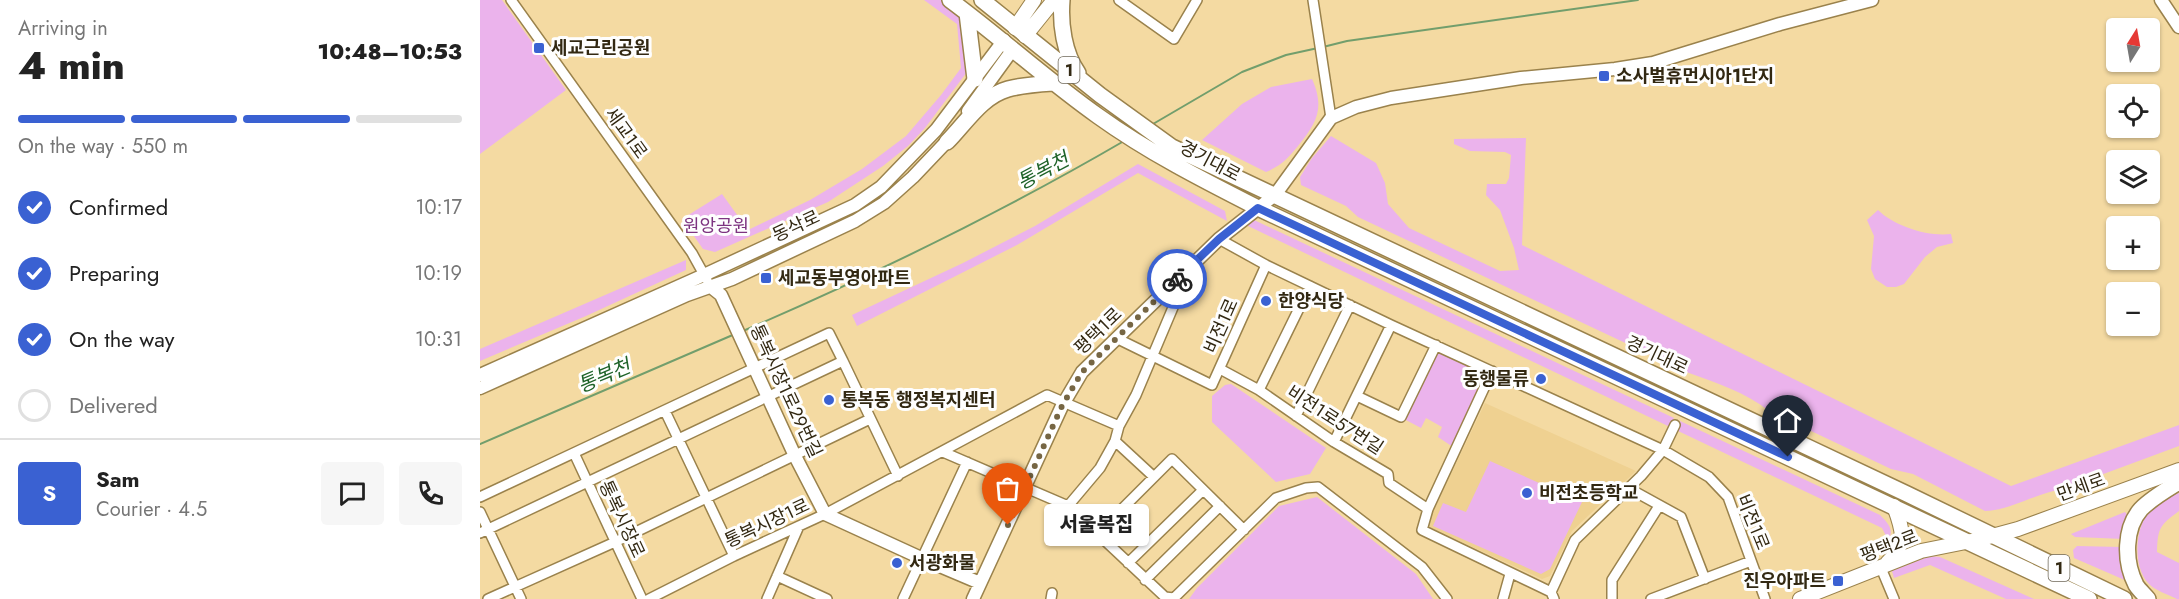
<!DOCTYPE html>
<html lang="en">
<head>
<meta charset="utf-8">
<style>
	:root { --surface:#fff; --page:#f6f6f6; --text:#222; --muted:#767676; --line:#e0e0e0; --accent:#3a61d2 }
	body { margin:0; font-family:Jost,"Noto Sans KR",sans-serif; background:var(--page); color:var(--text); height:100vh; display:flex; flex-direction:column; font-size:22px; white-space:nowrap }
	* { box-sizing:border-box; margin:0 }
	p { font-size:20px; color:var(--muted) }
	.icon { flex:none; width:33px; height:33px; fill:none; stroke:currentColor; stroke-width:2; stroke-linecap:round; stroke-linejoin:round }
	.map { position:relative; flex:1; overflow:hidden }
	.sheet { display:flex; flex-direction:column; background:var(--surface); width:480px }
	.sheet>* { flex:none }
	.needle { width:39px; rotate:11deg }
	.tools { position:absolute; left:1626px; top:18px; display:grid; gap:12px }
	.tools a { display:grid; place-items:center; width:54px; height:54px; border-radius:6px; background:var(--surface); box-shadow:0 2px 4px #0004; font-size:30px }
	.pin { position:absolute; display:grid; place-items:center; width:51px; height:51px; color:#fff; margin:-62px -26px; border-radius:50% 50% 50% 0; rotate:-45deg; box-shadow:0 0 6px #0007 }
	.pin .icon { rotate:45deg }
	.courier { position:absolute; display:grid; place-items:center; width:60px; height:60px; margin:-30px; border:4px solid #3a61d2; border-radius:50%; background:#fff; color:#222; box-shadow:0 2px 8px #0007 }
	.bubble { position:absolute; height:42px; border-radius:6px; background:var(--surface); box-shadow:0 2px 4px #0004; font-size:20px; font-weight:800; line-height:42px; text-align:center }
	.headline em { font-style:normal; font-weight:800 }
	.headline div { display:flex; flex-direction:column-reverse }
	.headline { display:flex; align-items:center; justify-content:space-between; height:102px; padding:0 18px }
	h1 { font-size:39px; font-weight:800; line-height:45px }
	.bar { display:grid; grid-template-columns:repeat(4,1fr); gap:9px 6px; align-content:center; height:72px; padding:0 18px }
	.bar i { height:8px; border-radius:4px; background:var(--line) }
	.bar .on { background:var(--accent) }
	.bar p { grid-column:span 4 }
	.line { display:flex; align-items:center; gap:15px; padding:0 18px; border-top:2px solid var(--line) }
	.line div { flex:1 }
	.round { display:grid; place-items:center; flex:none; width:63px; height:63px; border-radius:6px; background:var(--page) }
	ol { padding:0 18px; list-style:none }
	li { display:flex; align-items:center; gap:18px; height:66px }
	li p { margin-inline-start:auto }
	li .icon { padding:6px; border-radius:50%; background:var(--accent); color:#fff; stroke-width:4 }
	li:last-child { color:var(--muted) }
	li i { width:33px; height:33px; border:3px solid var(--line); border-radius:50% }
	main { display:flex; flex:1; min-height:0 }
	.map>svg:first-child { display:block }
	.built { fill:#efd191 }
	.green { fill:#ebb3ec }
	.lines { fill:none; stroke-linecap:round; stroke-linejoin:round }
	.stream { stroke:#729e6c; stroke-width:2 }
	.minor-casing { stroke:#9a824c; stroke-width:12 }
	.tertiary-casing { stroke:#9a824c; stroke-width:15 }
	.secondary-casing { stroke:#9a824c; stroke-width:16 }
	.primary-casing { stroke:#9a824c; stroke-width:18 }
	.minor { stroke:#fff; stroke-width:9 }
	.tertiary { stroke:#fff; stroke-width:12 }
	.secondary { stroke:#fff; stroke-width:14 }
	.primary { stroke:#fff; stroke-width:15 }
	.done { stroke:#766644; stroke-width:6; stroke-dasharray:0 10.8 }
	.route { stroke:#3a61d2; stroke-width:8 }
	.poi-dot { fill:#3a61d2; stroke:#fefefe; stroke-width:2 }
	.labels { text-anchor:middle; dominant-baseline:central; stroke-width:6; stroke-linejoin:round; paint-order:stroke }
	.shield { fill:#fefefe; stroke:#6f6859; stroke-width:1.5 }
	.shield-label { font-size:16px; font-weight:bold; fill:#322812 }
	.poi-label { font-size:18px; font-weight:bold; fill:#322812; stroke:#fefefe; text-anchor:start }
	.street-label { font-size:18px; fill:#322812; stroke:#fefefe }
	.park-label { font-size:18px; fill:#7d3480; stroke:#fefefe }
	.water-label { font-size:20px; font-style:italic; fill:#1f6329; stroke:#fefefe }
</style>
</head>
<body>
<main>
<section class="sheet">
<div class="headline"><div><h1>4 min</h1><p>Arriving in</p></div><em>10:48–10:53</em></div>
<div class="bar"><i class="on"></i><i class="on"></i><i class="on"></i><i></i><p>On the way · 550 m</p></div>
<ol>
<li><svg class="icon" aria-label="check" viewBox="0 0 24 24"><path d="M5 12l5 5 9-10"/></svg>Confirmed<p>10:17</p></li>
<li><svg class="icon" aria-label="check" viewBox="0 0 24 24"><path d="M5 12l5 5 9-10"/></svg>Preparing<p>10:19</p></li>
<li><svg class="icon" aria-label="check" viewBox="0 0 24 24"><path d="M5 12l5 5 9-10"/></svg>On the way<p>10:31</p></li>
<li><i></i>Delivered</li>
</ol>
<div class="line" style="height:108px"><b class="round" style="background:var(--accent);color:#fff">S</b><div><b>Sam</b><p>Courier · 4.5</p></div><a class="round"><svg class="icon" aria-label="chat" viewBox="0 0 24 24"><path d="M4 5h16v11H9l-5 4z"/></svg></a><a class="round"><svg class="icon" aria-label="phone" viewBox="0 0 24 24"><path d="M5 4h4l2 5-3 2q2 4 5 5l2-3 5 2v4C11 20 4 13 5 4z"/></svg></a></div>
</section>
<div class="map">
<svg width="1699" height="599" viewBox="0 0 1699 599">
	<rect width="100%" height="100%" fill="#f4daa2"/>
	<path class="built" d="M1005 403 1156 471 1092 531 1070 576 1062 579 949 527 951 516Z"/>
	<path class="green" d="M0 0H22L86 90 0 154Z
		M444 0H461L484 17 490 68 445 128 428 146 403 166 348 202 235 252 223 249 202 219 242 194 268 230 330 200 382 169 426 136 461 95 481 68 477 24Z
		M832 79C845 108 837 123 818 146 807 159 802 165 786 172L722 140 762 104 791 87Z
		M851 136 896 163 905 183 908 204 929 228 1020 271 1039 270 1034 248 1020 210 1006 195 1007 184H1026L1029 178 1031 155 1025 152 990 151 974 144V139L1046 138 1042 245 1531 486 1699 425V446L1583 489C1556 493 1532 510 1505 511L1433 474 1411 469 1289 411C1265 392 1237 383 1209 373L878 217 866 206 821 185 820 177 832 158Z
		M658 164 745 211 747 221 658 173 537 245 377 326 372 315 483 263 555 226Z
		M1398 210C1414 226 1448 237 1471 234L1473 243 1457 247 1445 257 1424 284 1416 287H1407L1395 279 1391 269 1394 236 1387 220Z
		M774 220 1194 418 1190 427 766 225Z
		M206 260V270L106 316 0 361V349Z
		M961 351 1006 373 1007 376 973 447 958 437 962 427 946 418 941 428 924 419 955 353Z
		M751 384 846 448 830 474 796 482 732 422V396L745 385Z
		M1200 421 1400 515C1415 530 1413 533 1402 551L1406 536 1402 528 1196 430Z
		M1010 461 1102 502 1070 569 1061 574 953 526 963 503 986 512Z
		M1699 493V511C1679 526 1678 528 1677 552L1699 563V599H1697C1689 595 1674 590 1668 583 1652 564 1655 527 1671 508 1676 501 1691 496 1699 493Z
		M837 497 936 574 953 599H709L717 588 799 506Z
		M1645 512 1648 516 1644 539 1595 537 1591 534Z
		M1597 546 1642 547 1647 581 1594 558 1593 550Z
		M1450 556 1460 557 1554 599H1526L1450 565 1414 578 1412 571Z"/>
	<g class="lines">
		<path class="stream" d="M843 47 867 41 1158 0
			M673 124 762 72 806 55 838 48
			M263 331C393 275 522 212 644 141
			M0 444 255 334"/>
		<g class="minor-casing">
			<path id="minor" d="M31 0 212 253 227 280
				M639 0 694 39 717 0
				M833 0 851 118
				M739 239 786 265 911 325 1183 450 1229 477 1248 497 1285 599
				M636 338 732 385 786 265
				M363 361 418 476
				M740 369 779 390 854 442 908 474 909 483 948 509
				M1012 371 948 509 942 530 1071 592 1074 599
				M779 390 830 286
				M877 396 921 417 956 345
				M185 411 254 556
				M816 416 870 305
				M635 441 674 477
				M854 442 911 325
				M463 452 588 506 685 597 694 598 796 498 826 488 838 487 942 567 967 599
				M94 453 162 599
				M1150 489 1201 517 1225 579
				M0 497 349 333 363 361 0 533
				M588 506 620 468 635 441 639 426 656 395 708 272
				M0 512 41 599
				M618 533 692 459 764 530
				M648 563 723 490
				M1401 568 1414 599
				M297 576 347 599
				M665 580 740 506
				M1071 592 1095 540 1161 476 1183 450 1195 425
				M8 599 135 542 390 419
				M169 599 254 556 345 514 567 395 639 426
				M287 599 319 526
				M423 599 487 462
				M571 599 572 593
				M1023 599 1030 574
				M1132 599V580L1179 506
				M1171 599 1271 561"/>
		</g>
		<g class="tertiary-casing">
			<path id="tertiary" d="M1681 0 1699 27
				M488 111 533 49
				M231 287 241 295 315 456 345 514 441 558 500 583
				M0 375 224 275 375 205 401 187 456 130 524 40
				M0 388 207 295 252 279 375 221 404 203 433 177 472 136
				M493 599 582 406 602 372 739 239 795 195 851 118 876 107 911 98 1041 78 1135 69 1173 63 1300 24 1392 0"/>
		</g>
		<g class="secondary-casing">
			<path id="secondary" d="M535 28 554 0
				M545 36 574 0
				M1407 563C1428 543 1423 531 1414 506
				M1320 599 1441 551 1501 539 1538 529 1699 470"/>
		</g>
		<g class="primary-casing">
			<path id="primary" d="M470 0C520 37 567 80 618 116 668 152 723 180 778 208L1609 599
				M502 0 620 95 692 147 1427 494 1644 599
				M582 0C580 24 584 53 598 73
				M487 13 495 79
				M467 142C485 124 502 96 528 89 543 85 560 84 575 83
				M1668 599C1664 594 1659 590 1656 585 1644 562 1644 528 1661 509 1672 498 1686 490 1699 482"/>
		</g>
		<use href="#minor" class="minor"/>
		<use href="#tertiary" class="tertiary"/>
		<use href="#secondary" class="secondary"/>
		<use href="#primary" class="primary"/>
	</g>
	<g class="lines">
		<path class="done" d="M528 525 582 406 602 372 697 279"/>
		<path class="route" d="M697 279 739 239 778 208 1308 457"/>
	</g>
	<g class="poi-dot">
		<rect x="53" y="42" width="12" height="12" rx="3"/>
		<rect x="1118" y="70" width="12" height="12" rx="3"/>
		<rect x="280" y="272" width="12" height="12" rx="3"/>
		<circle cx="786" cy="301" r="6"/>
		<circle cx="1061" cy="379" r="6"/>
		<circle cx="349" cy="400" r="6"/>
		<circle cx="1047" cy="493" r="6"/>
		<circle cx="417" cy="563" r="6"/>
		<rect x="1352" y="575" width="12" height="12" rx="3"/>
	</g>
	<g class="labels">
		<g class="shield">
			<rect x="578.5" y="57" width="21" height="26" rx="4.5"/>
			<rect x="1568.5" y="555" width="21" height="26" rx="4.5"/>
		</g>
		<g class="shield-label">
			<text x="589" y="70">1</text>
			<text x="1579" y="568">1</text>
		</g>
		<g class="poi-label">
			<text x="71" y="48">세교근린공원</text>
			<text x="1136" y="76">소사벌휴먼시아1단지</text>
			<text x="298" y="278">세교동부영아파트</text>
			<text x="798" y="301">한양식당</text>
			<text x="1049" y="379" text-anchor="end">동행물류</text>
			<text x="361" y="400">통복동 행정복지센터</text>
			<text x="1059" y="493">비전초등학교</text>
			<text x="429" y="563">서광화물</text>
			<text x="1346" y="581" text-anchor="end">진우아파트</text>
		</g>
		<g class="street-label">
			<text transform="translate(146 133) rotate(54)">세교1로</text>
			<text transform="translate(730 161) rotate(28)">경기대로</text>
			<text transform="translate(316 226) rotate(-25)">동삭로</text>
			<text transform="translate(741 326) rotate(-66)">비전1로</text>
			<text transform="translate(618 331) rotate(-44)">평택1로</text>
			<text transform="translate(1177 355) rotate(25)">경기대로</text>
			<text transform="translate(306 391) rotate(65)">통복시장1로29번길</text>
			<text transform="translate(855 420) rotate(33)">비전1로57번길</text>
			<text transform="translate(1601 487) rotate(-20)">만세로</text>
			<text transform="translate(142 519) rotate(65)">통복시장로</text>
			<text transform="translate(1273 522) rotate(68)">비전1로</text>
			<text transform="translate(287 523) rotate(-25)">통복시장1로</text>
			<text transform="translate(1409 546) rotate(-21)">평택2로</text>
		</g>
		<g class="park-label">
			<text x="236" y="226">원앙공원</text>
		</g>
		<g class="water-label">
			<text transform="translate(563 171) rotate(-28)">통복천</text>
			<text transform="translate(124 376) rotate(-23)">통복천</text>
		</g>
	</g>
</svg>
<div class="tools">
<a><svg class="needle" viewBox="-14 -14 28 28"><path d="M0-13l5 13h-10z" fill="#e53935"/><path d="M0 13l5-13h-10z" fill="#767676"/></svg></a>
<a><svg class="icon" aria-label="locate" viewBox="0 0 24 24"><circle cx="12" cy="12" r="6"/><path d="M12 2v4M12 18v4M2 12h4M18 12h4"/></svg></a>
<a><svg class="icon" aria-label="layers" viewBox="0 0 24 24"><path d="M12 4l9 5-9 5-9-5zM3 14l9 5 9-5"/></svg></a>
<a>+</a>
<a>−</a>
</div>
<div class="pin" style="left:528px;top:525px;background:#ea580c"><svg class="icon" aria-label="bag" viewBox="0 0 24 24"><path d="M5 8h14l-1 12H6zM9 8a3 3 0 0 1 6 0"/></svg></div>
<div class="pin" style="left:1308px;top:457px;background:#1f2937"><svg class="icon" aria-label="home" viewBox="0 0 24 24"><path d="M3 11l9-7 9 7M6 9v11h12V9"/></svg></div>
<div class="courier" style="left:697px;top:279px"><svg class="icon" aria-label="bike" viewBox="0 0 24 24"><circle cx="6" cy="16" r="4"/><circle cx="18" cy="16" r="4"/><path d="M6 16l4-8h5l3 8M10 8l3 8H6M13 5h3"/></svg></div>
<div class="bubble" style="left:564px;top:504px;width:105px">서울복집</div>
</div>
</main>
</body>
</html>
